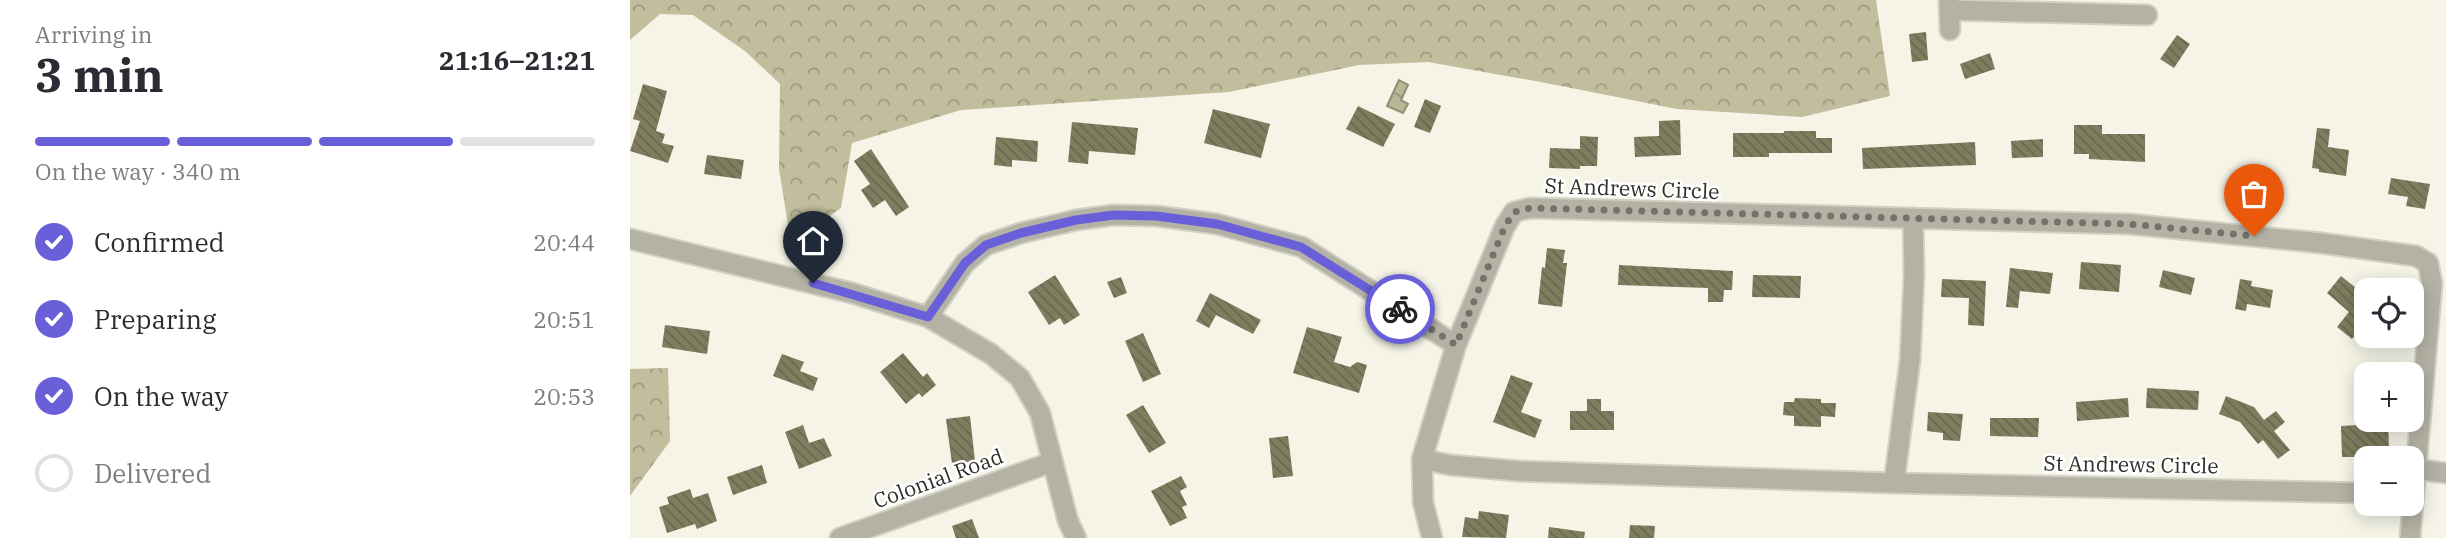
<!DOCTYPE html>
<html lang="en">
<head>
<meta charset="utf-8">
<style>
	:root { --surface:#fff; --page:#f7f7f7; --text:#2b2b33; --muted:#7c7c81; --line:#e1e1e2; --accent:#695fd9 }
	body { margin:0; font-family:"IBM Plex Serif",serif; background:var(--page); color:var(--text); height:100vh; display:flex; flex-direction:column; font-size:26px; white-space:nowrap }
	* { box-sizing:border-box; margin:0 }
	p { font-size:23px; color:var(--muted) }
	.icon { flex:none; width:38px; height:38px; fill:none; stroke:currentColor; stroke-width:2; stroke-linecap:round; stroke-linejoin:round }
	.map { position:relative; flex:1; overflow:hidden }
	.side { display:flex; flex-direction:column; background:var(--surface); width:630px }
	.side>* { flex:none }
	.buttons { position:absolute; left:1724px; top:278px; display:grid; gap:14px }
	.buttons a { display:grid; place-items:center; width:70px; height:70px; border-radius:14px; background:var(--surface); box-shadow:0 4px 18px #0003; font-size:35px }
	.pin { position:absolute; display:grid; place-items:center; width:60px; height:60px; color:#fff; margin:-72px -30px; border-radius:50% 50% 50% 0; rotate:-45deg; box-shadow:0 0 7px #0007 }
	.pin .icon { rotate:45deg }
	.courier { position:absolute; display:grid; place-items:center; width:70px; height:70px; margin:-35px; border:5px solid #695fd9; border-radius:50%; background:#fff; color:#222; box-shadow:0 2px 9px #0007 }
	.headline em { font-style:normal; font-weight:800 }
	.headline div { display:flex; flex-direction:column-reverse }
	.headline { display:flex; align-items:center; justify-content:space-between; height:119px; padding:0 35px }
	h1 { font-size:46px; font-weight:800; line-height:52px }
	.bar { display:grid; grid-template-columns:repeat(4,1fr); gap:10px 7px; align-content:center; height:84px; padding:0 35px }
	.bar i { height:9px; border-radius:5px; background:var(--line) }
	.bar .on { background:var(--accent) }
	.bar p { grid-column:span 4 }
	ol { padding:0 35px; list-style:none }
	li { display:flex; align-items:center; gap:21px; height:77px }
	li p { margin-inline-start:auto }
	li .icon { padding:7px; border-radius:50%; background:var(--accent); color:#fff; stroke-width:4 }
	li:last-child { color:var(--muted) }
	li i { width:38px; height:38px; border:4px solid var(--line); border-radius:50% }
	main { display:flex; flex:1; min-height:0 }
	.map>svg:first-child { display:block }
	.forest { fill:url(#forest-crowns) }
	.water { fill:url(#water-waves); stroke:#908e75; stroke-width:2 }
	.building { fill:url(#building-back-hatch) }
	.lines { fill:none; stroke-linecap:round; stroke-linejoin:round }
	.minor-casing { stroke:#d1d0c5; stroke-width:23 }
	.minor { stroke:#b3b2a4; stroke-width:19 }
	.done { stroke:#74736b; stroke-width:7; stroke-dasharray:0 12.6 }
	.route { stroke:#695fd9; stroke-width:9 }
	.labels { text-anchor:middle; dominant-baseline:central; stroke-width:5; stroke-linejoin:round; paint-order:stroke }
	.street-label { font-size:21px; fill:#2e2d28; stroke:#fff }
</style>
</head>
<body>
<main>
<section class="side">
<div class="headline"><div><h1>3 min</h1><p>Arriving in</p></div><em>21:16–21:21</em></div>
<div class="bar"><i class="on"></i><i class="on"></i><i class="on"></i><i></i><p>On the way · 340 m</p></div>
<ol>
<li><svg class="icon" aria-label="check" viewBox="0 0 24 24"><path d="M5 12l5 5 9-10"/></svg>Confirmed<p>20:44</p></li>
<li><svg class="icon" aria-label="check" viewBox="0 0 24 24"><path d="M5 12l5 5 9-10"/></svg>Preparing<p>20:51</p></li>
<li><svg class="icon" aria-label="check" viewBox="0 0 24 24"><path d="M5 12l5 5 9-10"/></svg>On the way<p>20:53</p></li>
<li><i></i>Delivered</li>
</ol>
</section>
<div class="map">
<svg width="1816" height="538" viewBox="0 0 1816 538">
	<defs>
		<pattern id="forest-crowns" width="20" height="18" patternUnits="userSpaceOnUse" patternTransform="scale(1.75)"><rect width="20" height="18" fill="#c1bd9d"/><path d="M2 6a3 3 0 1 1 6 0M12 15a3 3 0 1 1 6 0" fill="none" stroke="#9d9a80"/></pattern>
		<pattern id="water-waves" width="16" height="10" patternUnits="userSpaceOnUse" patternTransform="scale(1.75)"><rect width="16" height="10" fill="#bab796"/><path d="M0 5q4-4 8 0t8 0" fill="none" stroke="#98957a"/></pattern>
		<pattern id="building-back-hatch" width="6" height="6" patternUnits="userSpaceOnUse" patternTransform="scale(1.75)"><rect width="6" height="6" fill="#807d5f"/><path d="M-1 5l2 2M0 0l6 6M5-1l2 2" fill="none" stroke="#69674e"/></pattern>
	</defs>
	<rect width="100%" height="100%" fill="#f5f4e7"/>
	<path class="forest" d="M0 0H1246L1260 96 1172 117 1047 109 916 83 798 62 729 65 599 92 331 110 222 143 211 208 161 243 149 169 150 84 115 51 63 15 30 14 0 40Z
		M38 368 40 441 0 496V369Z"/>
	<path class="water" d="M769 80 778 85 771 100 778 104 773 113 757 106Z"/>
	<path class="building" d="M1296 32 1298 60 1282 62 1279 34Z
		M1547 35 1560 44 1544 68 1530 59Z
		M1360 53 1365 69 1335 79 1330 64Z
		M13 84 37 91 26 131 35 134 32 143 44 146 38 163 0 151 10 121 3 119Z
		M795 99 811 106 800 133 784 127Z
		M728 106 765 124 753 147 716 129Z
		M583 109 640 124 631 158 574 143Z
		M1050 120 1051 155 1005 157 1004 137 1029 136V121Z
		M442 122 508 128 505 155 459 151 458 164 438 162Z
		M1444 125H1472V134H1515V162L1459 159V154H1444Z
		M1687 128 1700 129 1698 147 1719 150 1716 176 1689 172V169L1682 168Z
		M1154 131H1186V138H1202V153H1139V157H1103V133H1154Z
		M950 136 968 137 967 166H950V169L919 168 920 148 950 149Z
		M366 137 408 141 407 162 382 160V167L364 165Z
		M1413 139V157L1382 158 1381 141Z
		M1345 142 1346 165 1233 169 1232 148Z
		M241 149 279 207 266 216 255 200 243 208 231 190 240 184 224 161Z
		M77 155 114 160 111 179 74 174Z
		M1761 178 1800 184 1795 209 1776 206 1778 197 1758 194Z
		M917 248 935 250 933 263H937L932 307 908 304 912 267 915 268Z
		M1451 262 1491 265 1489 292 1449 289Z
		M989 265 1103 271 1102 290H1094L1093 302H1078V288L988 285Z
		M1380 268 1423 273 1420 294 1390 291 1388 308 1376 307Z
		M1533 270 1565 278 1561 295 1529 287Z
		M425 275 450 315 434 325 430 318 419 325 398 292Z
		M1123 275 1171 276 1170 298 1122 297Z
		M1711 276 1736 296V322L1722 339 1707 327 1719 312 1697 293Z
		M491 277 497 293 484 298 477 282Z
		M1312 279 1356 281 1354 326 1338 325 1339 298 1311 297Z
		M1610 279 1622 281 1621 286 1643 290 1640 308 1617 304 1616 311 1605 309Z
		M580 293 631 320 623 334 586 315 579 328 566 321Z
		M35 325 80 331 77 354 32 347Z
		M677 327 712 337 704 362 720 367 727 362 737 365 729 393 663 373Z
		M513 333 531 374 513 382 495 341Z
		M273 353 293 377 297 373 306 385 292 397 289 393 276 404 250 372Z
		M152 354 174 362 170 371 188 378 183 391 143 376Z
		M881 375 903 383 891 412 912 420 905 438 863 422Z
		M1517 388 1569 391 1568 410 1516 408Z
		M1596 396 1624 407 1634 420 1646 411 1655 422 1644 431 1660 450 1648 459 1633 440 1628 444 1610 422 1589 414Z
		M1165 398 1191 399V403H1206L1205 417 1191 416V427L1164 426V416L1153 415 1154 402H1164Z
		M1498 398 1499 417 1447 421 1446 402Z
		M957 399H971V411H984V430H940V411H957Z
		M513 405 536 443 519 453 496 415Z
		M1298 412 1333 414 1330 441 1313 440V433L1297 431Z
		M340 416 345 461 322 464 316 419Z
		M1360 418H1409L1408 437 1360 436Z
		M1744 420H1758L1759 449 1728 450V457H1712L1711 426 1744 424Z
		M173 425 179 443 194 438 202 456 169 469 155 432Z
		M658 436 663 476 643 478 639 438Z
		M132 465 137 483 103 495 97 477Z
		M551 476 557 487 550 491 557 505 552 507 557 518 540 526 521 491Z
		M60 489 63 498 78 493 87 521 67 529 65 524 37 533 29 507 39 504 37 497Z
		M849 511 879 515 876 538 832 537 835 517 848 519Z
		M342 519 349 538H326L322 526Z
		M1000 525 1025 526 1024 538H999Z
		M919 527 955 532 954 538H918Z"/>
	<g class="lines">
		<g class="minor-casing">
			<path id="minor" d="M1319 0 1320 30
				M1320 10 1517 15
				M0 239 222 293 298 317 361 354 390 378 410 413 438 521 446 538
				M298 317 335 263 356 245 391 233 446 220 484 215 526 216 587 224 672 247 826 345
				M792 459 793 502 802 538
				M1786 469 1816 473
				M1264 483 1280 360 1284 276 1283 218
				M1736 493 1264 483 888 471 820 465 792 459 826 345 875 226 884 212 900 208 1499 224 1691 243 1786 256 1798 263 1802 284 1780 538
				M210 538 422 462"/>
		</g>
		<use href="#minor" class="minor"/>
	</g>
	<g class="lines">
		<path class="done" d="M770 309 826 345 875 226 884 212 900 208 1499 224 1624 236"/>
		<path class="route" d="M183 283 298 317 335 263 356 245 391 233 446 220 484 215 526 216 587 224 671 247 770 309"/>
	</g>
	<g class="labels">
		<g class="street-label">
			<text transform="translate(1002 188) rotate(2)">St Andrews Circle</text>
			<text transform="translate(1501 464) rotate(1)">St Andrews Circle</text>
			<text transform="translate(308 478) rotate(-20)">Colonial Road</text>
		</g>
	</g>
</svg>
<div class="buttons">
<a><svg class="icon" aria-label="locate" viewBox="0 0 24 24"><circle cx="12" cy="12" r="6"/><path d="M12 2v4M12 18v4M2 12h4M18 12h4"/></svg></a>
<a>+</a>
<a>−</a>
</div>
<div class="pin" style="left:1624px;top:236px;background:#ea580c"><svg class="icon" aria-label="bag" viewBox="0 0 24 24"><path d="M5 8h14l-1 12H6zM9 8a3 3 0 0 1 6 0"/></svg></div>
<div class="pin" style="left:183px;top:283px;background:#1f2937"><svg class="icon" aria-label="home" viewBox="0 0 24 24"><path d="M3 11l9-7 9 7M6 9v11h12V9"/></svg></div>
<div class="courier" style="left:770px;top:309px"><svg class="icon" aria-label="bike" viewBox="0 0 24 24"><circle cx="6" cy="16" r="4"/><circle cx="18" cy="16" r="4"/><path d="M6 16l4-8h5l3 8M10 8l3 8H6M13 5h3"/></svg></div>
</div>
</main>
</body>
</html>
